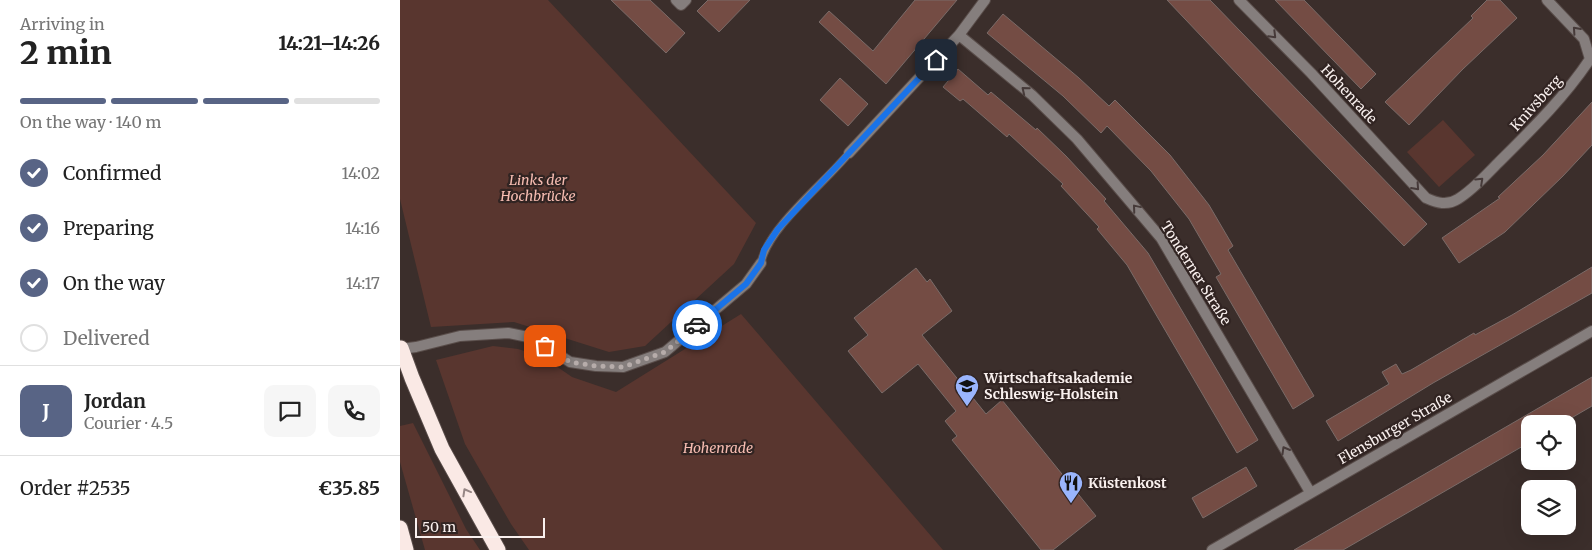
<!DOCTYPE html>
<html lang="en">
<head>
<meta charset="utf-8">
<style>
	:root { --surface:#fff; --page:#f6f6f6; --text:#222; --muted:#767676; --line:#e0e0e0; --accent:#586485 }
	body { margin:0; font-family:Merriweather,serif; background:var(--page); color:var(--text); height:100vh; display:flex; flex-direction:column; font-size:19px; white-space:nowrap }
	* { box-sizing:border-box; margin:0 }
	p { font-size:16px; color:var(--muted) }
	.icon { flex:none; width:28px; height:28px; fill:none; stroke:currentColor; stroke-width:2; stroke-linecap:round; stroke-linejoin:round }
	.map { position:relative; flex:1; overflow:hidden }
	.side { display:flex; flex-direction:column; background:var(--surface); width:400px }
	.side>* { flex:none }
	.fabs { position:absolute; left:1121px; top:415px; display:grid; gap:10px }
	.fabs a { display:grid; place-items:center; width:55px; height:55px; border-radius:10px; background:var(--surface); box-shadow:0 5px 20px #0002; font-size:25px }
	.scale { position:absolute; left:15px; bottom:12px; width:130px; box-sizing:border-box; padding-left:5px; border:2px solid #f9f0ee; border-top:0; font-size:14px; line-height:18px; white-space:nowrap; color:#f9f0ee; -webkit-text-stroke:4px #312422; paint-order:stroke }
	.pin { position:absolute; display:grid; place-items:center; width:42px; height:42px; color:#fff; margin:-21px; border-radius:10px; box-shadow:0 2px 8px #0006 }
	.courier { position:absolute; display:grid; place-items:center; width:50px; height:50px; margin:-25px; border:4px solid #1a73e8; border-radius:50%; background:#fff; color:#222; box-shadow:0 1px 6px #0007 }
	.headline em { font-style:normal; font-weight:800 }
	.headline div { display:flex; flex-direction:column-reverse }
	.headline { display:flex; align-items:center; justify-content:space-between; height:85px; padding:0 20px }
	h1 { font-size:32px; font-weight:800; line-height:38px }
	.bar { display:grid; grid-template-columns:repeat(4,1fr); gap:8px 5px; align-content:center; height:60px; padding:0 20px }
	.bar i { height:6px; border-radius:4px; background:var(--line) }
	.bar .current { background:var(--accent) }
	.bar p { grid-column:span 4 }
	.line { display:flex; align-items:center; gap:12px; padding:0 20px; border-top:1px solid var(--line) }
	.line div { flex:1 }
	.round { display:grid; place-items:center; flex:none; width:52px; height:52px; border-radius:10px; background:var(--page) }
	ol { padding:0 20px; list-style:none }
	li { display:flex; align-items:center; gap:15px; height:55px }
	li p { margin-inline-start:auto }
	li .icon { padding:5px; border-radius:50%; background:var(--accent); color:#fff; stroke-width:4 }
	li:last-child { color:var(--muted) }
	li i { width:28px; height:28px; border:2px solid var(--line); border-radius:50% }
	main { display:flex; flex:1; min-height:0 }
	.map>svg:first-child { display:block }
	.green { fill:#59362f }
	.building { fill:#744c44; stroke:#7a6b68 }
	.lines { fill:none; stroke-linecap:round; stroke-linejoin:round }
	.lane-casing { stroke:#594d4a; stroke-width:9 }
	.street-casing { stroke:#594d4a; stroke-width:12 }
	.highway-casing { stroke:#594d4a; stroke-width:17 }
	.lane { stroke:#857e7d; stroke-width:7 }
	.street { stroke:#857e7d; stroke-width:10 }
	.highway { stroke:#fae9e5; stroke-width:15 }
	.oneway { stroke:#463a39 }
	.oneway2 { stroke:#968684 }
	.done { stroke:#b6acaa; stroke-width:5; stroke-dasharray:0 9 }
	.route { stroke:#1a73e8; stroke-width:6 }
	.labels { text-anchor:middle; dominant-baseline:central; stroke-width:4.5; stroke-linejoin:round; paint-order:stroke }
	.street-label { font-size:14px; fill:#f9f0ee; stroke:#312422 }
	.park-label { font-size:14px; font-style:italic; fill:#f6bcb1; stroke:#312422 }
	.poi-label { font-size:14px; font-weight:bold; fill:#f9f0ee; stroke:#312422; text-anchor:start }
</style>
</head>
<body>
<main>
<section class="side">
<div class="headline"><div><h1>2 min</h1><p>Arriving in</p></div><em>14:21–14:26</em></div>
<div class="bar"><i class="current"></i><i class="current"></i><i class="current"></i><i></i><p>On the way · 140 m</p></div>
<ol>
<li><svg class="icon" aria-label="check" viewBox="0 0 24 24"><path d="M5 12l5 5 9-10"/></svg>Confirmed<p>14:02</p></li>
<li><svg class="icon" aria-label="check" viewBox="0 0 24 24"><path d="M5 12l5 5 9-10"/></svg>Preparing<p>14:16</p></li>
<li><svg class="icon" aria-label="check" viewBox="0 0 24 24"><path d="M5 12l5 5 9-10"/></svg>On the way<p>14:17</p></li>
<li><i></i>Delivered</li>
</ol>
<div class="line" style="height:90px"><b class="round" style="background:var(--accent);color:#fff">J</b><div><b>Jordan</b><p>Courier · 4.5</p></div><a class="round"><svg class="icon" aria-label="chat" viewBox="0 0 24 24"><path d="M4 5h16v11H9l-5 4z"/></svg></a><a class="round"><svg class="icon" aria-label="phone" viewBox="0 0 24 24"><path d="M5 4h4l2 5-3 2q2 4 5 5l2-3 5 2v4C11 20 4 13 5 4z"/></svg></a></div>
<div class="line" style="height:65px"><div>Order #2535</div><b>€35.85</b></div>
</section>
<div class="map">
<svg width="1192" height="550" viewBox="0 0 1192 550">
	<rect width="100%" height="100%" fill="#3b2e2b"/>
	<path class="green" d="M0 0H148L356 223 334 264 245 346 209 352 114 322 31 327 0 199Z
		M1043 120 1075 155 1039 187 1007 152Z
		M341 314 543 550H129L111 524 65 444 36 360 93 346 118 349 143 357 172 377 216 392Z
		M13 423 66 529 80 550H25L0 462V426Z"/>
	<path class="building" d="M211 0H250L285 33 266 53Z
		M308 0H350L319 32 297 11Z
		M515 0H557L486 84 419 22 429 11 473 51Z
		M767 0H810L1027 224 1004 246 857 95Z
		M875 0H904L976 74 961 89Z
		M1087 0H1100L1117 18 1063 69 1009 125 985 102 1073 18 1071 16Z
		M603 14 679 78 709 106 715 100 770 155 809 205 833 246 828 250 914 396 893 409 816 277 821 274 789 219 751 171 707 126 701 133 663 96 587 33Z
		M558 69 588 95 591 92 636 130 637 128 666 156 706 199 704 201 748 253 858 440 837 453 727 265 697 229 699 227 661 186 663 184 609 134 607 137 563 99 560 101 543 87Z
		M440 78 468 104 448 126 420 100Z
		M1192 102V145L1163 176 1105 232 1059 263 1042 238 1100 198 1098 197 1143 155Z
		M1192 267V293L1033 383 938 441 926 421 989 384 982 372 996 364 1002 374 1011 370 1074 333 1075 335 1112 315Z
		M516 268 527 282 530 279 552 311 522 335 586 414 602 400 696 516 653 550H641L552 440 557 436 545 421 556 411 518 364 482 393 448 351 468 335 454 318Z
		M1192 377V406L1161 424H1130V442L943 550H894Z
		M846 467 857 486 803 518 792 498Z"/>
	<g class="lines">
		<g class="lane-casing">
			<path id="lane" d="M361 263C368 227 425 183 449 153"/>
		</g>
		<g class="street-casing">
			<path id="street" d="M276 0 281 5 286 0
				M839 0 911 73 1026 198C1037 203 1047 206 1058 199 1073 190 1086 175 1098 163 1131 130 1164 98 1190 59L1184 39 1147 0
				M559 35 632 95 677 139 761 238 910 492
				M449 153 559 35 585 0
				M0 349 16 347 60 336 108 333 133 338 170 362 196 366 223 367 265 352 346 284 361 263
				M812 550 1192 331"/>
		</g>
		<g class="highway-casing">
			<path id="highway" d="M1 348 12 378 42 449 98 550
				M0 528 6 550"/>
		</g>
		<use href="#lane" class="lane"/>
		<use href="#street" class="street"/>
		<use href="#highway" class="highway"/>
	</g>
	<defs><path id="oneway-chevron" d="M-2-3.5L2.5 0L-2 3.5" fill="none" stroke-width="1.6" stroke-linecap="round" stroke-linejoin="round" transform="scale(1.25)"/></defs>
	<g class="oneway">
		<use href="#oneway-chevron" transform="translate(1176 30) rotate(-132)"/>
		<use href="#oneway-chevron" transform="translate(873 35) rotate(45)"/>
		<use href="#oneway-chevron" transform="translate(625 90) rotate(-141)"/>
		<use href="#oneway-chevron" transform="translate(1080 181) rotate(-43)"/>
		<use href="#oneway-chevron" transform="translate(1016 187) rotate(48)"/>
		<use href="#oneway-chevron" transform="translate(736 208) rotate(-130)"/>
		<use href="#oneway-chevron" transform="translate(885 450) rotate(-120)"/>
	</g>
	<use class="oneway2" href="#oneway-chevron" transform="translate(66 492) rotate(-119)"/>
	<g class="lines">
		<path class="done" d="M145 346 170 362 196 366 223 367 265 352 297 325"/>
		<path class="route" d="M297 325 346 284 361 263 364 250 378 229 536 60"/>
	</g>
	<defs>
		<g id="university-pin" transform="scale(1.25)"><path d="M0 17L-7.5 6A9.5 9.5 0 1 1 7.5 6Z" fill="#9ab5fd" stroke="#312422"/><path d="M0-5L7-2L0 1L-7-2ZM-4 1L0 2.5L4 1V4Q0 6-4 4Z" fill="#111"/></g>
		<g id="restaurant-pin" transform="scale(1.25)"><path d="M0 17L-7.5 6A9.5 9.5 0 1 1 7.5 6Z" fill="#9ab5fd" stroke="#312422"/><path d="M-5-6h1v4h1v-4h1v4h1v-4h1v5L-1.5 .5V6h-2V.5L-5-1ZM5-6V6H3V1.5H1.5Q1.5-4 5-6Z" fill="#111"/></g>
	</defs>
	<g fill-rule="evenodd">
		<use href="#university-pin" x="567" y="386"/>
		<use href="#restaurant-pin" x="671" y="483"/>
	</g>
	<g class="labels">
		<g class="street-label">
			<text transform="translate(949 94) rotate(47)">Hohenrade</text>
			<text transform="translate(1136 103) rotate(-48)">Knivsberg</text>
			<text transform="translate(796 273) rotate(58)">Tonderner Straße</text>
			<text transform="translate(995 428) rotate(-30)">Flensburger Straße</text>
		</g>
		<g class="park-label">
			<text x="138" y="180">Links der<tspan x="138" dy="16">Hochbrücke</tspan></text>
			<text x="318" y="448">Hohenrade</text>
		</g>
		<g class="poi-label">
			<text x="584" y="378">Wirtschaftsakademie<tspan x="584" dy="16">Schleswig-Holstein</tspan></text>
			<text x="688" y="483">Küstenkost</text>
		</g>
	</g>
</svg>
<div class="fabs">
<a><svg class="icon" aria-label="locate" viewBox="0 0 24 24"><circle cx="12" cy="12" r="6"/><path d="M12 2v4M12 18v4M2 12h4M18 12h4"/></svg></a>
<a><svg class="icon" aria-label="layers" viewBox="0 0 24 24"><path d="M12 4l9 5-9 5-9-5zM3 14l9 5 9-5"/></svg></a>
</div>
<div class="scale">50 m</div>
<div class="pin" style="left:145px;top:346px;background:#ea580c"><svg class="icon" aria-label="bag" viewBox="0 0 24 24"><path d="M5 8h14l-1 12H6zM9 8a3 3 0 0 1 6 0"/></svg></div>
<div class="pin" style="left:536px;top:60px;background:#1f2937"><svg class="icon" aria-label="home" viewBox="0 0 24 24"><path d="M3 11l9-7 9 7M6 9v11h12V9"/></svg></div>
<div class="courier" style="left:297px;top:325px"><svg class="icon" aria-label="car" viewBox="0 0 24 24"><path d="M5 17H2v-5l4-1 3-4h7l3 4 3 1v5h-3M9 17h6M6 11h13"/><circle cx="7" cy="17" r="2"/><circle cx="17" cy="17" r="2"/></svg></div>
</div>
</main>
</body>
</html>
